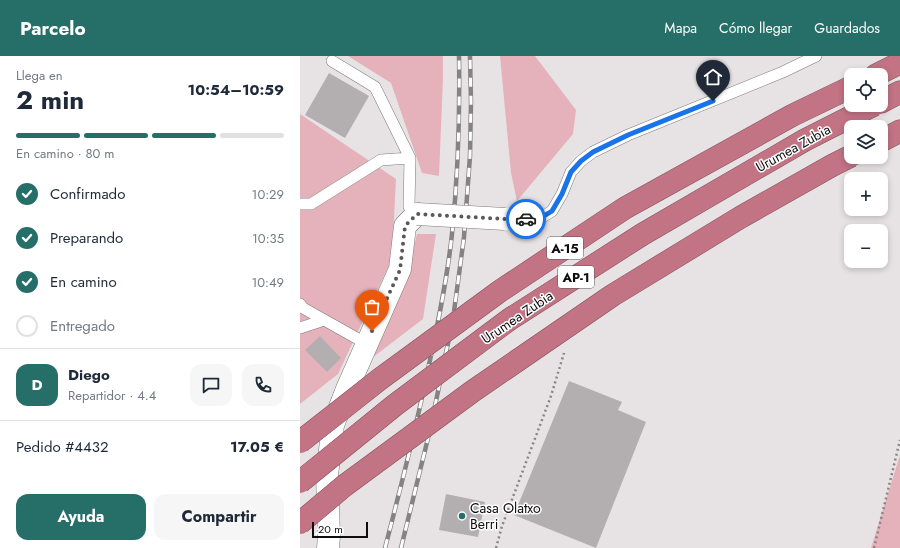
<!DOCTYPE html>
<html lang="es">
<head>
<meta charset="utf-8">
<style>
	:root { --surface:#fff; --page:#f6f6f7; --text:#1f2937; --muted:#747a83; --line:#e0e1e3; --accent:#266f68 }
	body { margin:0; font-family:Jost,sans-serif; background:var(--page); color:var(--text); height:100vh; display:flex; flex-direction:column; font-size:15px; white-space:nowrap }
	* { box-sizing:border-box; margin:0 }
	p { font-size:13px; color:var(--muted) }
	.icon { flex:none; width:22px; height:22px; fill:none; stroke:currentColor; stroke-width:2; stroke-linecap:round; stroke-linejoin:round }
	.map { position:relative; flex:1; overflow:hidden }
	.drawer { display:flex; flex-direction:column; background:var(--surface); width:300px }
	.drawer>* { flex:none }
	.fabs { position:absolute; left:544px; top:12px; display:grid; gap:8px }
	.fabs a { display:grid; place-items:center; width:44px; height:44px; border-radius:8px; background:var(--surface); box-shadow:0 2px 6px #0003; font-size:20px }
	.scale { position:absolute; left:12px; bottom:10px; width:56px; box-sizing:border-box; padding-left:4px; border:2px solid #0e0d0d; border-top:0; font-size:11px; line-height:14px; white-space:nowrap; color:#0e0d0d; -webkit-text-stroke:3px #fff; paint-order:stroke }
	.pin { position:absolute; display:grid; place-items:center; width:34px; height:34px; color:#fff; margin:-41px -17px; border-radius:50% 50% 50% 0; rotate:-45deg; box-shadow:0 0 4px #0007 }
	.pin .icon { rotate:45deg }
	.courier { position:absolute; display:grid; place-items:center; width:40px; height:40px; margin:-20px; border:3px solid #1a73e8; border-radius:50%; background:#fff; color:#222; box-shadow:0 1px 5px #0007 }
	.summary em { font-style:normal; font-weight:700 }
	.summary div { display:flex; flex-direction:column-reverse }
	.summary { display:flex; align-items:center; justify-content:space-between; height:68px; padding:0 16px }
	h1 { font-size:26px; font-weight:700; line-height:30px }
	.bar { display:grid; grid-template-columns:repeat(4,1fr); gap:6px 4px; align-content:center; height:48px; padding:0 16px }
	.bar i { height:5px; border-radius:3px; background:var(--line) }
	.bar .on { background:var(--accent) }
	.bar p { grid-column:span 4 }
	.line { display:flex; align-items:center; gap:10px; padding:0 16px; border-top:1px solid var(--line) }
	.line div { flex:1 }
	.round { display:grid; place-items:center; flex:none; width:42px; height:42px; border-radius:12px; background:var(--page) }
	ol { padding:0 16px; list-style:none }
	li { display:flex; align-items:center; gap:12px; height:44px }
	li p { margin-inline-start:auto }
	li .icon { padding:4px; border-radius:50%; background:var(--accent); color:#fff; stroke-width:4 }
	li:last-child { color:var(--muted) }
	li i { width:22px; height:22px; border:2px solid var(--line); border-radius:50% }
	.button { display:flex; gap:8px; margin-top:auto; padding:8px 16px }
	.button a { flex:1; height:46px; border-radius:12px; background:var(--accent); color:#fff; font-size:16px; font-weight:700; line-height:46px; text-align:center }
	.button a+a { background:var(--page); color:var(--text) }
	header { display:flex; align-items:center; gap:24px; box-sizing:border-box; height:56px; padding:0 20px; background:var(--accent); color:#fff }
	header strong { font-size:19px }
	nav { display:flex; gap:22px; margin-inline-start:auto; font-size:14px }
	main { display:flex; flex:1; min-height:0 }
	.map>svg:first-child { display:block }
	.green { fill:#e5b2bb }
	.building { fill:#b3afb0 }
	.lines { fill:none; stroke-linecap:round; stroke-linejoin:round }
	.lane-casing { stroke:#7d7a7a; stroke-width:12 }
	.street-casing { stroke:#7d7a7a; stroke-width:23 }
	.highway-casing { stroke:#834f5a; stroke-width:23 }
	.path { stroke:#888586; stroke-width:2.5; stroke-dasharray:2 3; stroke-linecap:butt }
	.lane { stroke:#fff; stroke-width:11 }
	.street { stroke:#fff; stroke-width:22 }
	.highway { stroke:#c27384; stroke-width:22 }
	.rail-casing { stroke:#848282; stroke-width:4.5 }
	.rail { stroke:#fff; stroke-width:3; stroke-dasharray:9; stroke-linecap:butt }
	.street-bridge-casing { stroke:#7d7a7a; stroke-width:23; stroke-linecap:butt }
	.highway-bridge-casing { stroke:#834f5a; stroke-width:23; stroke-linecap:butt }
	.street-bridge { stroke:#fff; stroke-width:22 }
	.highway-bridge { stroke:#c27384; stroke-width:22 }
	.done { stroke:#5a5858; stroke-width:4; stroke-dasharray:0 7.2 }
	.route { stroke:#1a73e8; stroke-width:5 }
	.poi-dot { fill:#266f68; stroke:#fff; stroke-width:1.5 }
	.labels { text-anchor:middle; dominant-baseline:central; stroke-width:3; stroke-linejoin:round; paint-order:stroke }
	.shield { fill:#fff; stroke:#565656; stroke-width:1 }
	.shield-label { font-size:13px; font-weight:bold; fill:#0e0d0d }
	.street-label { font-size:14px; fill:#0e0d0d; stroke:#fff }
	.poi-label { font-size:14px; fill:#0e0d0d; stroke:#fff; text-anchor:start }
</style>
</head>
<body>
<header>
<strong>Parcelo</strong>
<nav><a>Mapa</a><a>Cómo llegar</a><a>Guardados</a></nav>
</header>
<main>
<section class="drawer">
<div class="summary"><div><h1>2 min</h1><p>Llega en</p></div><em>10:54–10:59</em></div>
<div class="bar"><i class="on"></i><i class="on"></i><i class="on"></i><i></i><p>En camino · 80 m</p></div>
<ol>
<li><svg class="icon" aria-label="check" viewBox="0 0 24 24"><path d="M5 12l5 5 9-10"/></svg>Confirmado<p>10:29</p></li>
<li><svg class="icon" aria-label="check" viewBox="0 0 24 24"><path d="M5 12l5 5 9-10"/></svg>Preparando<p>10:35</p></li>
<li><svg class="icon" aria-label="check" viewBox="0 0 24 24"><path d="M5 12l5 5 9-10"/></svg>En camino<p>10:49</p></li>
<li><i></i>Entregado</li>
</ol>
<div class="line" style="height:72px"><b class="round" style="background:var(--accent);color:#fff">D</b><div><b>Diego</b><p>Repartidor · 4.4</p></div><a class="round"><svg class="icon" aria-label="chat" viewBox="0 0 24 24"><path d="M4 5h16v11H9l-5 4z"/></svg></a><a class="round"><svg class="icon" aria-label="phone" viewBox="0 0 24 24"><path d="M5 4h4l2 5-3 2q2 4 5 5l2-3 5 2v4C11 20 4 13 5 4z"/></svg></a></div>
<div class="line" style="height:52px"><div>Pedido #4432</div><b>17.05 €</b></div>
<div class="button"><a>Ayuda</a><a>Compartir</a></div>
</section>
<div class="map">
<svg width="600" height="492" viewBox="0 0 600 492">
	<rect width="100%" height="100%" fill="#e7e3e4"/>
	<path class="green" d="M48 0H143V22L139 120 122 117 91 27Z
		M200 0H235L276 54 273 78 217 145 211 117Z
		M0 58 96 123 92 203 38 318 0 348Z
		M117 178H136L123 263 72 302 106 222Z
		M600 399V492H571Z"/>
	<path class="building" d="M29 17 69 40 45 82 5 59Z
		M20 280 41 302 27 316 5 294Z
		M269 325 322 346 318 354 346 366 296 492 214 459Z
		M146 438 185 446 178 481 139 474Z"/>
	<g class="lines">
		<g class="lane-casing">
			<path id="lane" d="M32 5 75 31 110 102 109 151 117 158
				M0 148H11L81 104 110 102
				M205 163H228L244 160 252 155 262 138 271 116 281 105 293 96 328 79 483 16 516 0
				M0 248 3 252 67 288
				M0 272 24 264"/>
		</g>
		<g class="street-casing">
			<path id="street" d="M28 492 29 480 27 419 33 369 47 333 100 213 105 170 117 158"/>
		</g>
		<g class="highway-casing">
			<path id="highway" d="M576 19 600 7
				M581 46 600 36
				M581 85 600 75"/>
		</g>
		<path class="path" d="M196 492 202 470 251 340 264 297
			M574 492 600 384"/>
		<use href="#lane" class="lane"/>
		<use href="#street" class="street"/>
		<use href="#highway" class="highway"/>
		<g class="rail-casing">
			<path id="rail" d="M85 492C100 434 115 377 127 318 137 272 147 225 152 178 158 119 160 60 159 0
				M101 492 130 374 153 263 164 181 170 100 171 46 170 0"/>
		</g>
		<use href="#rail" class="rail"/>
		<g class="street-bridge-casing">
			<path id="street-bridge" d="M117 158 205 163"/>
		</g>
		<g class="highway-bridge-casing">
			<path id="highway-bridge" d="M0 386 80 323 200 235 325 152 493 59 551 31
				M0 426 95 349 210 263 343 178 505 84 574 49
				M0 467 44 430 173 335 313 239 441 161 533 109 551 100"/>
		</g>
		<use href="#street-bridge" class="street-bridge"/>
		<use href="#highway-bridge" class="highway-bridge"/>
	</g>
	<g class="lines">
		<path class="done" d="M72 275 100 214 105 170 117 158 205 163H226"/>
		<path class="route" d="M226 163 244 160 252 155 262 138 271 116 281 105 293 96 328 79 413 45"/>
	</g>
	<circle class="poi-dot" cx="162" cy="460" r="4"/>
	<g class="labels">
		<g class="shield">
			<rect x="247" y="181" width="36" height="22" rx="3"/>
			<rect x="258" y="210" width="36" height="22" rx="3"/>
		</g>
		<g class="shield-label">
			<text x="265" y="192">A-15</text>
			<text x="276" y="221">AP-1</text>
		</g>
		<g class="street-label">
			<text transform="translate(493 92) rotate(-29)">Urumea Zubia</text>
			<text transform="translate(217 261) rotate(-34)">Urumea Zubia</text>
		</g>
		<g class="poi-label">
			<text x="170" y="452">Casa Olatxo<tspan x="170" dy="16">Berri</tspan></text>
		</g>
	</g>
</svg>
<div class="fabs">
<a><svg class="icon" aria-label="locate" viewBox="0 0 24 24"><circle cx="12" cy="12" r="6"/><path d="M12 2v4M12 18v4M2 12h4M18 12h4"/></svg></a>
<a><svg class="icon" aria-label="layers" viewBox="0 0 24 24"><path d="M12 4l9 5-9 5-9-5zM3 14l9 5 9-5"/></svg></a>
<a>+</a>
<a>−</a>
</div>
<div class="scale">20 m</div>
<div class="pin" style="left:72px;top:275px;background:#ea580c"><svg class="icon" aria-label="bag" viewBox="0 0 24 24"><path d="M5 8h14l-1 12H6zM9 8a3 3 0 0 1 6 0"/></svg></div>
<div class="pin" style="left:413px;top:45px;background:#1f2937"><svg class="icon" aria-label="home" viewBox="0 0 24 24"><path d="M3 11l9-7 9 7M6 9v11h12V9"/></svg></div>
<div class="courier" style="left:226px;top:163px"><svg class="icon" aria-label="car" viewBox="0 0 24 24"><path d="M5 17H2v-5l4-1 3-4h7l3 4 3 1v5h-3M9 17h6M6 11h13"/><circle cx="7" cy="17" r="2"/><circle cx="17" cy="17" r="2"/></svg></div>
</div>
</main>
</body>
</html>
